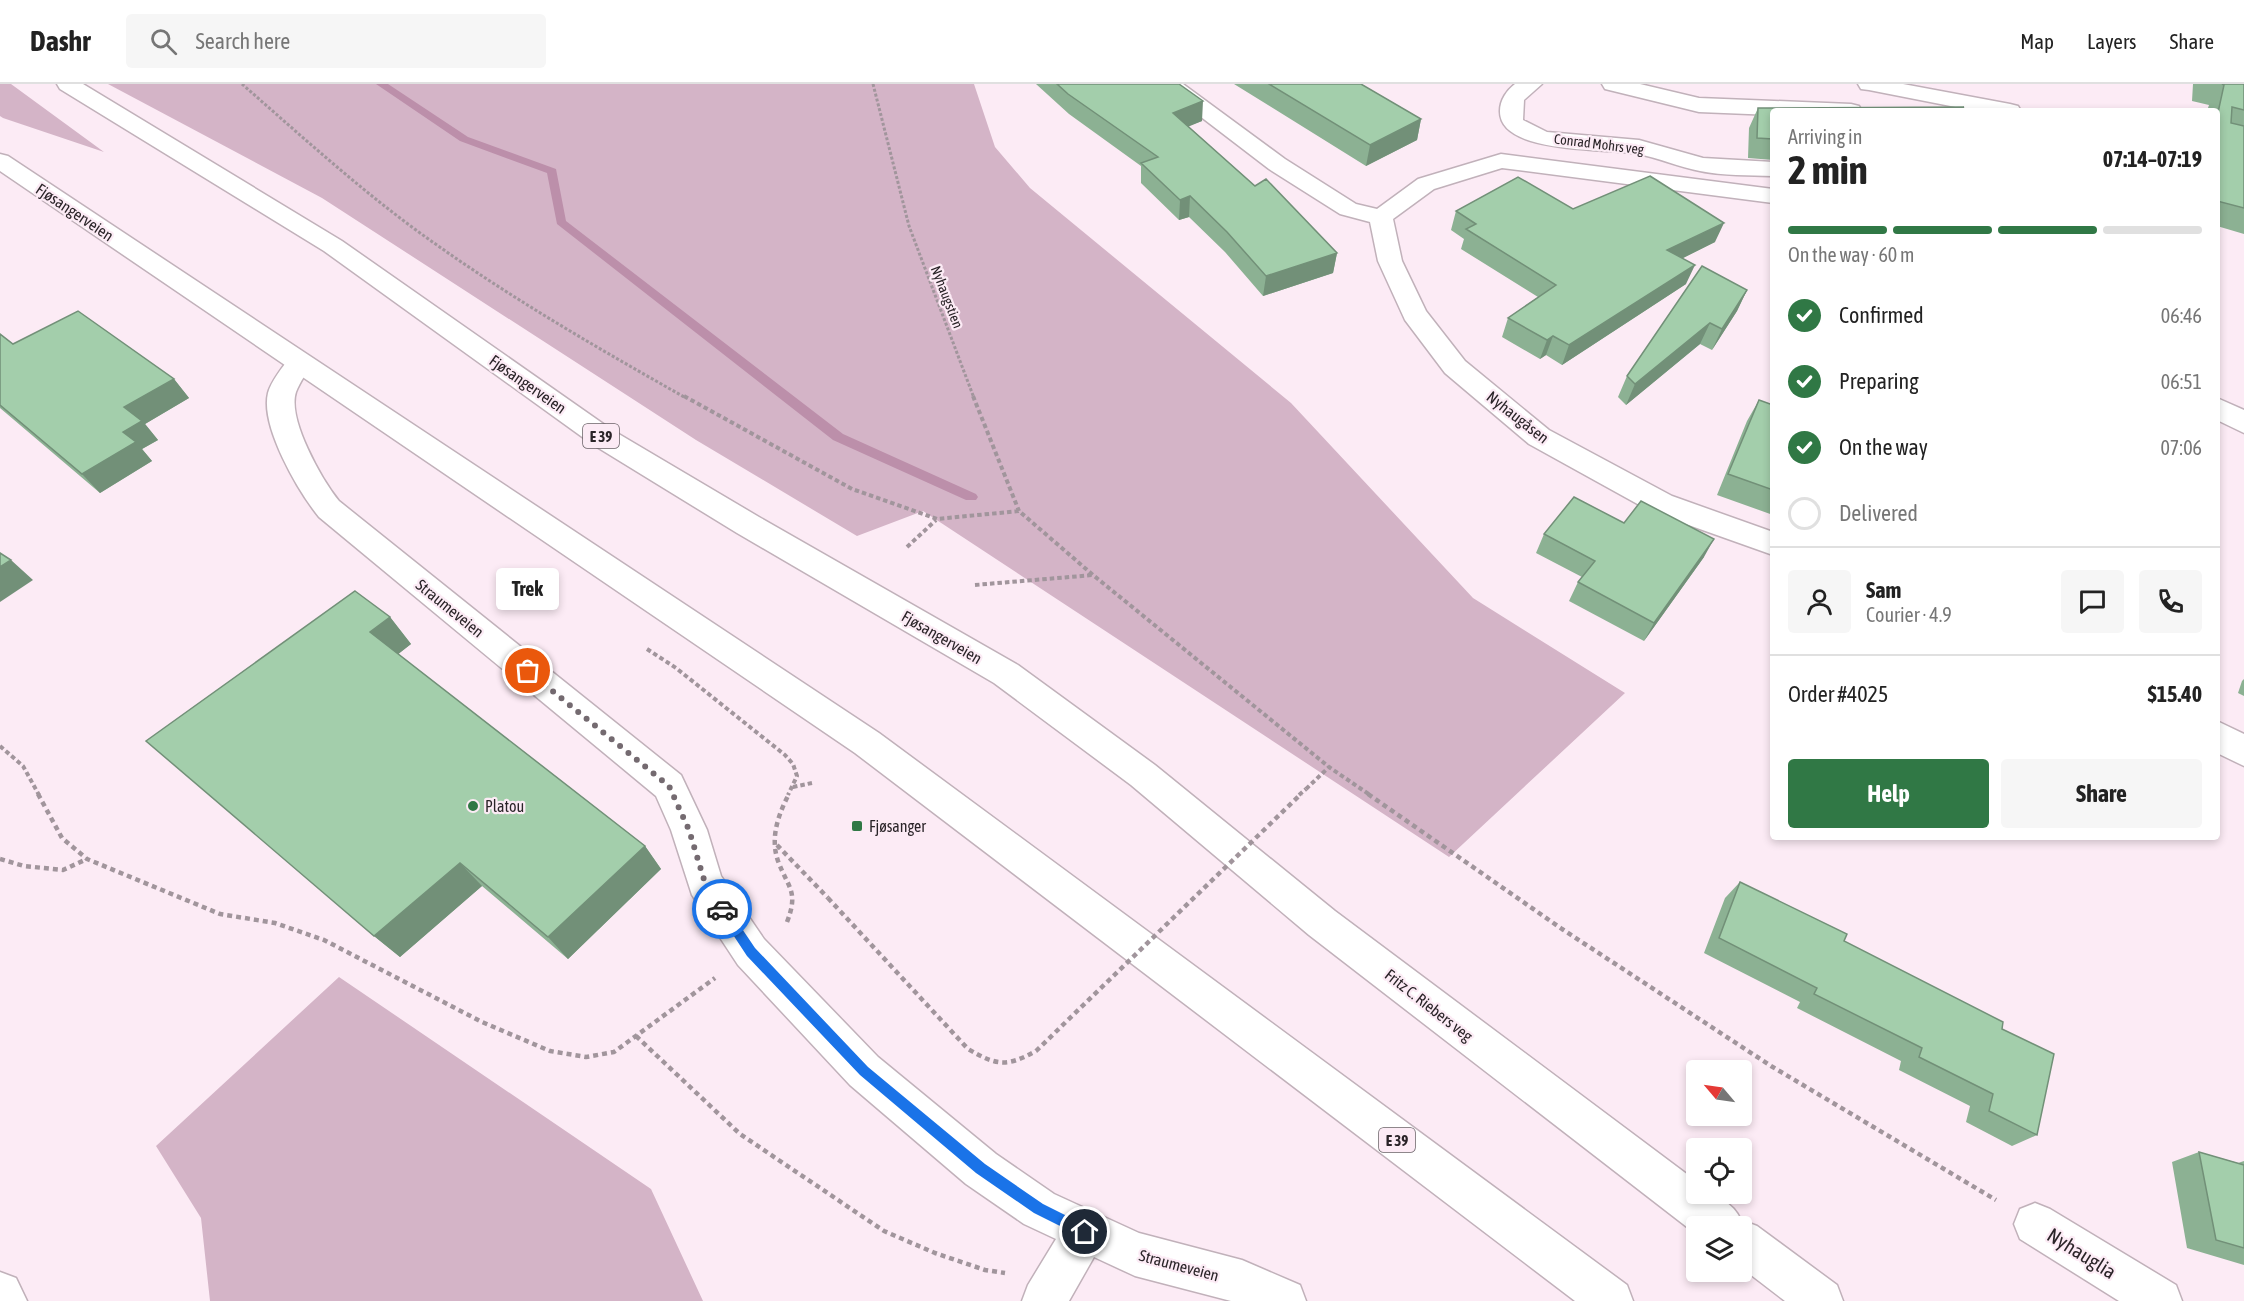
<!DOCTYPE html>
<html lang="en">
<head>
<meta charset="utf-8">
<style>
	:root { --surface:#fff; --page:#f6f6f6; --text:#222; --muted:#767676; --line:#e0e0e0; --accent:#307845 }
	body { margin:0; font-family:"Asap Condensed",sans-serif; background:var(--page); color:var(--text); height:100vh; display:flex; flex-direction:column; font-size:22px; white-space:nowrap }
	* { box-sizing:border-box; margin:0 }
	p { font-size:20px; color:var(--muted) }
	.icon { flex:none; width:33px; height:33px; fill:none; stroke:currentColor; stroke-width:2; stroke-linecap:round; stroke-linejoin:round }
	.map { position:relative; flex:1; overflow:hidden }
	.sheet { position:absolute; left:1770px; top:24px; width:450px; height:732px; display:flex; flex-direction:column; background:var(--surface); border-radius:6px; box-shadow:0 3px 9px #0003 }
	.sheet>* { flex:none }
	.needle { width:39px; rotate:299deg }
	.tools { position:absolute; left:1686px; top:976px; display:grid; gap:12px }
	.tools a { display:grid; place-items:center; width:66px; height:66px; border-radius:6px; background:var(--surface); box-shadow:0 3px 9px #0003; font-size:30px }
	.pin { position:absolute; display:grid; place-items:center; width:51px; height:51px; color:#fff; margin:-26px; border:3px solid #fff; border-radius:50%; box-shadow:0 2px 6px #0007 }
	.courier { position:absolute; display:grid; place-items:center; width:60px; height:60px; margin:-30px; border:4px solid #1a73e8; border-radius:50%; background:#fff; color:#222; box-shadow:0 2px 8px #0007 }
	.bubble { position:absolute; height:42px; border-radius:6px; background:var(--surface); box-shadow:0 3px 9px #0003; font-size:20px; font-weight:700; line-height:42px; text-align:center }
	.headline em { font-style:normal; font-weight:700 }
	.headline div { display:flex; flex-direction:column-reverse }
	.headline { display:flex; align-items:center; justify-content:space-between; height:102px; padding:0 18px }
	h1 { font-size:39px; font-weight:700; line-height:45px }
	.bar { display:grid; grid-template-columns:repeat(4,1fr); gap:9px 6px; align-content:center; height:72px; padding:0 18px }
	.bar i { height:8px; border-radius:4px; background:var(--line) }
	.bar .active { background:var(--accent) }
	.bar p { grid-column:span 4 }
	.line { display:flex; align-items:center; gap:15px; padding:0 18px; border-top:2px solid var(--line) }
	.line div { flex:1 }
	.round { display:grid; place-items:center; flex:none; width:63px; height:63px; border-radius:6px; background:var(--page) }
	ol { padding:0 18px; list-style:none }
	li { display:flex; align-items:center; gap:18px; height:66px }
	li p { margin-inline-start:auto }
	li .icon { padding:6px; border-radius:50%; background:var(--accent); color:#fff; stroke-width:4 }
	li:last-child { color:var(--muted) }
	li i { width:33px; height:33px; border:3px solid var(--line); border-radius:50% }
	.cta { display:flex; gap:12px; margin-top:auto; padding:12px 18px }
	.cta a { flex:1; height:69px; border-radius:6px; background:var(--accent); color:#fff; font-size:24px; font-weight:700; line-height:69px; text-align:center }
	.cta a+a { background:var(--page); color:var(--text) }
	header { display:flex; align-items:center; gap:36px; box-sizing:border-box; height:84px; padding:0 30px; background:var(--surface); border-bottom:2px solid var(--line) }
	header strong { font-size:28px }
	nav { display:flex; gap:33px; margin-inline-start:auto; font-size:21px }
	.search { width:420px; height:54px; background:var(--page); display:flex; align-items:center; gap:15px; box-sizing:border-box; padding:0 21px; border-radius:6px; color:var(--muted); font-size:22px }
	.map>svg:first-child { display:block }
	.green { fill:#d4b4c7 }
	.lines { fill:none; stroke-linecap:round; stroke-linejoin:round }
	.stream { fill:#bc8faa; fill-rule:evenodd }
	.minor-casing { stroke:#c1b1ba; stroke-width:3 }
	.highway-casing { stroke:#c1b1ba; stroke-width:3 }
	.path-far2 { stroke:#a1959c; stroke-width:3; stroke-dasharray:3 2; stroke-linecap:butt }
	.path-far1 { stroke:#a1959c; stroke-width:4; stroke-dasharray:4.5 3; stroke-linecap:butt }
	.path { stroke:#a1959c; stroke-width:4.5; stroke-dasharray:5 4; stroke-linecap:butt }
	.minor { fill:#fff; fill-rule:evenodd }
	.highway { fill:#fff; fill-rule:evenodd }
	.path-bridge-far1 { stroke:#a1959c; stroke-width:4; stroke-dasharray:4.5 3; stroke-linecap:butt }
	.path-bridge { stroke:#a1959c; stroke-width:4.5; stroke-dasharray:5 4; stroke-linecap:butt }
	.wall { fill:#8cb193 }
	.shaded-wall { fill:#729078 }
	.building { fill:#a3ceab; stroke:#729078; stroke-width:1.5 }
	.route { fill:#1a73e8 }
	.done { stroke:#746a70; stroke-width:6; stroke-dasharray:0 10.8 }
	.poi-dot { fill:#307845; stroke:#fcebf5; stroke-width:2 }
	.labels { text-anchor:middle; dominant-baseline:central; stroke-width:4.5; stroke-linejoin:round; paint-order:stroke }
	.far-street-label { font-size:14px; fill:#2a2428; stroke:#fcebf5 }
	.shield { fill:#fcebf5; stroke:#696066; stroke-width:1.5 }
	.shield-label { font-size:15px; font-weight:bold; fill:#2a2428 }
	.street-label { font-size:16px; fill:#2a2428; stroke:#fcebf5 }
	.poi-label { font-size:16px; fill:#2a2428; stroke:#fcebf5; text-anchor:start }
	.near-street-label { font-size:20px; fill:#2a2428; stroke:#fcebf5 }
</style>
</head>
<body>
<header>
<strong>Dashr</strong>
<div class="search"><svg class="icon" aria-label="search" viewBox="0 0 24 24"><circle cx="10" cy="10" r="6"/><path d="M15 15l6 6"/></svg>Search here</div>
<nav><a>Map</a><a>Layers</a><a>Share</a></nav>
</header>
<div class="map">
<svg width="2244" height="1217" viewBox="0 0 2244 1217">
	<rect width="100%" height="100%" fill="#fcebf5"/>
	<path class="green" d="M0 0H11L104 68 3 34 0 32Z
		M108 0H974L995 63 1030 104 1291 319 1473 514 1625 609 1449 773 923 427 857 452 696 356 322 114Z
		M339 893 651 1105 703 1217H210L201 1134 156 1062Z"/>
	<g class="lines">
		<path class="stream" d="M376 0H388L468 53 556 85 566 137 843 350 976 410 978 413 976 416H966L833 356 557 140 547 89 460 57Z"/>
		<g class="minor-casing">
			<path id="minor" d="M1158 0H1183L1285 75 1356 120 1377 125 1418 95 1501 70 1773 105V119L1502 84 1434 105 1393 135 1402 177 1426 227 1465 277 1549 346 1672 412 1773 448V471L1652 428 1529 360 1445 289 1405 236 1378 177 1370 138 1340 130 1269 85Z
				M1515 0H1542L1524 16 1523 36 1547 48 1639 56 1703 74 1773 78V92C1749 91 1723 92 1700 87 1679 83 1659 74 1638 70 1608 64 1499 71 1500 27 1500 16 1507 6 1515 0Z
				M1602 0H1640L1699 14 1851 20 1859 22 1862 27H1773V31L1699 28 1605 5Z
				M1858 0H1903L2010 20 2018 22 2021 27H1976L1869 6 1861 5Z
				M299 270 308 273 312 279C307 288 300 298 296 308 287 335 322 396 339 417L681 691 707 746 721 792 764 855 878 973 996 1070 1054 1110 1139 1149 1242 1176 1300 1201 1306 1217H1231L1135 1192 1094 1173 1069 1217H1022L1028 1201 1056 1155 1024 1140 966 1100 850 1001 738 881 692 811 671 746 656 712 319 433C298 407 260 342 268 309 271 297 283 283 290 273Z
				M2217 314 2244 326V349L2217 336Z
				M2217 637 2244 650V682L2217 669Z
				M2035 1119 2050 1125 2176 1201 2182 1217H2119L2020 1155 2014 1140 2020 1125Z
				M0 1188 16 1194 27 1217H0Z"/>
		</g>
		<g class="highway-casing">
			<path id="highway" d="M57 0H83L342 157 612 346 759 433 1018 581 1155 681 1335 827 1696 1097V1110C1715 1110 1733 1118 1741 1136L1757 1142 1837 1201 1843 1217H1785L1742 1184V1143H1696V1150L1309 851 1131 701 994 599 737 449 592 360 324 167 60 5Z
				M0 70 8 72 879 649 1627 1201 1633 1217H1575L855 669 0 87Z"/>
		</g>
		<path class="path-far2" d="M242 0C299 50 355 101 416 146 502 209 594 262 686 314
			M873 0 909 142 974 314"/>
		<path class="path-far1" d="M684 312 852 405 937 435 1019 427 1093 491 1329 683 1370 711
			M973 312 1019 427
			M907 463 936 436
			M975 501 1093 491
			M647 565 676 584 785 671 793 680 797 692 788 711
			M0 662 23 682 39 711
			M793 703 812 699
			M1306 705 1329 683"/>
		<path class="path" d="M38 710 62 754 87 775 220 830 275 839 324 856 482 938 550 967 586 973 614 968 715 894
			M1368 710 1562 845 1771 982 1996 1116
			M777 761 828 814
			M0 775 24 782 63 786 87 775
			M787 838C799 807 788 804 778 777 770 754 778 731 789 710
			M636 952 740 1050 884 1147 935 1169 985 1186 1005 1189"/>
		<use href="#minor" class="minor"/>
		<use href="#highway" class="highway"/>
		<path class="path-bridge-far1" d="M1299 711 1306 705"/>
		<path class="path-bridge" d="M828 814 968 965C997 982 1007 983 1036 967L1301 710"/>
	</g>
	<path class="wall" d="M1036 0H1179L1202 37 1188 42 1255 102 1337 169 1333 189 1263 212 1225 168 1189 133 1179 136 1141 99V82L1069 30Z
		M1234 0H1361L1421 35 1417 56 1366 82Z
		M2193 0H2244V150L2217 142V27H2207L2209 21 2192 17Z
		M1758 24 1773 27V76L1748 74 1749 44Z
		M1573 125 1715 158 1683 174 1686 200 1562 281 1546 271 1540 275 1502 253 1508 234 1538 213 1461 165 1464 155 1451 146 1456 127Z
		M1747 206 1737 227 1712 266 1700 260 1626 321 1618 313 1627 292Z
		M0 250 13 260 174 295 189 314 145 340 158 356 142 365 152 377 100 409 0 324Z
		M1759 316 1773 321V431L1717 411 1747 337Z
		M1624 439 1704 473 1644 557 1569 517 1578 498 1582 493 1536 469 1544 450Z
		M390 533 411 560 398 570 645 762 661 785 568 875 482 802 400 873 374 852Z
		M2244 595V612L2238 609 2242 597Z
		M1740 798 1844 857 2002 945 2037 1051 2012 1062 1966 1038 1970 1022 1899 986 1901 977 1797 924 1800 918 1704 869 1725 814Z
		M2199 1068 2238 1079 2244 1077V1181L2187 1164 2172 1078Z"/>
	<path class="shaded-wall" d="M1203 17 1202 37 1173 49V29Z
		M1421 35 1417 56 1366 82 1370 61Z
		M1190 112 1189 133 1179 136 1180 116Z
		M1724 139 1715 158 1659 186 1667 166Z
		M1337 169 1333 189 1263 212 1266 192Z
		M1695 181 1686 200 1562 281 1569 261Z
		M1747 206 1737 227 1712 266 1722 245Z
		M1710 239 1700 260 1626 321 1635 300Z
		M1553 252 1546 271 1540 275 1547 256Z
		M174 295 189 314 145 340 158 356 142 365 152 377 100 409 82 390 123 348 124 323Z
		M1714 455 1704 473 1644 557 1654 539Z
		M11 476 33 496 0 518V483Z
		M390 533 411 560 392 575 370 548Z
		M645 762 661 785 568 875 548 853Z
		M460 779 482 802 400 873 374 852Z"/>
	<path class="building" d="M1057 0H1179L1203 17 1173 29 1255 102 1266 95 1337 169 1266 192 1227 148 1190 112 1180 116 1141 79 1158 73 1068 10Z
		M1269 0H1361L1421 35 1370 61Z
		M2222 0H2244V26L2232 23 2231 39 2244 42V124L2217 117V33L2224 1Z
		M1964 23 1954 27H1773V55L1757 54 1758 24Z
		M1650 92 1724 139 1667 166 1695 181 1569 261 1553 252 1547 256 1508 234 1556 201 1466 145 1476 140 1456 127 1518 93 1573 125Z
		M1702 182 1747 206 1722 245 1710 239 1635 300 1627 292Z
		M78 227 174 295 124 323 142 337 123 348 136 358 82 390 0 321V250L13 260Z
		M1759 316 1773 321V406L1728 390Z
		M1574 413 1624 439 1641 417 1714 455 1654 539 1578 498 1595 477 1544 450Z
		M0 469 11 476 0 483Z
		M355 507 390 533 370 548 645 762 548 853 460 779 374 852 146 657Z
		M1740 798 1847 850 1844 857 2003 938 2002 945 2054 970 2037 1051 1989 1027 1993 1010 1919 973 1922 964 1814 910 1817 904 1719 854Z
		M2199 1068 2244 1081V1164L2216 1156Z"/>
	<path class="route" d="M722 819 726 821 755 864 868 983 985 1080 1043 1120 1089 1143 1091 1148 1089 1152 1085 1154 1080 1152 1034 1129 976 1089 860 991 747 872 718 828V821Z"/>
	<g class="lines">
		<path class="done" d="M528 587 669 702 689 746 705 799 722 825"/>
	</g>
	<g class="poi-dot">
		<circle cx="473" cy="722" r="6"/>
		<rect x="851" y="736" width="12" height="12" rx="3"/>
	</g>
	<g class="labels">
		<g class="far-street-label">
			<text transform="translate(1599 60) rotate(7)">Conrad Mohrs veg</text>
			<text transform="translate(947 213) rotate(69)">Nyhaugstien</text>
		</g>
		<g class="shield">
			<rect x="583" y="340" width="36" height="24" rx="4.5"/>
			<rect x="1379" y="1044" width="36" height="24" rx="4.5"/>
		</g>
		<g class="shield-label">
			<text x="601" y="352">E 39</text>
			<text x="1397" y="1056">E 39</text>
		</g>
		<g class="street-label">
			<text transform="translate(75 128) rotate(34)">Fjøsangerveien</text>
			<text transform="translate(528 300) rotate(35)">Fjøsangerveien</text>
			<text transform="translate(1518 333) rotate(38)">Nyhaugåsen</text>
			<text transform="translate(450 524) rotate(39)">Straumeveien</text>
			<text transform="translate(942 553) rotate(30)">Fjøsangerveien</text>
			<text transform="translate(1429 921) rotate(38)">Fritz C. Riebers veg</text>
			<text transform="translate(1179 1181) rotate(15)">Straumeveien</text>
		</g>
		<g class="poi-label">
			<text x="485" y="722">Platou</text>
			<text x="869" y="742">Fjøsanger</text>
		</g>
		<g class="near-street-label">
			<text transform="translate(2082 1169) rotate(32)">Nyhauglia</text>
		</g>
	</g>
</svg>
<div class="tools">
<a><svg class="needle" viewBox="-14 -14 28 28"><path d="M0-13l5 13h-10z" fill="#e53935"/><path d="M0 13l5-13h-10z" fill="#767676"/></svg></a>
<a><svg class="icon" aria-label="locate" viewBox="0 0 24 24"><circle cx="12" cy="12" r="6"/><path d="M12 2v4M12 18v4M2 12h4M18 12h4"/></svg></a>
<a><svg class="icon" aria-label="layers" viewBox="0 0 24 24"><path d="M12 4l9 5-9 5-9-5zM3 14l9 5 9-5"/></svg></a>
</div>
<div class="pin" style="left:528px;top:587px;background:#ea580c"><svg class="icon" aria-label="bag" viewBox="0 0 24 24"><path d="M5 8h14l-1 12H6zM9 8a3 3 0 0 1 6 0"/></svg></div>
<div class="pin" style="left:1085px;top:1148px;background:#1f2937"><svg class="icon" aria-label="home" viewBox="0 0 24 24"><path d="M3 11l9-7 9 7M6 9v11h12V9"/></svg></div>
<div class="courier" style="left:722px;top:825px"><svg class="icon" aria-label="car" viewBox="0 0 24 24"><path d="M5 17H2v-5l4-1 3-4h7l3 4 3 1v5h-3M9 17h6M6 11h13"/><circle cx="7" cy="17" r="2"/><circle cx="17" cy="17" r="2"/></svg></div>
<div class="bubble" style="left:496px;top:484px;width:63px">Trek</div>
<section class="sheet">
<div class="headline"><div><h1>2 min</h1><p>Arriving in</p></div><em>07:14–07:19</em></div>
<div class="bar"><i class="active"></i><i class="active"></i><i class="active"></i><i></i><p>On the way · 60 m</p></div>
<ol>
<li><svg class="icon" aria-label="check" viewBox="0 0 24 24"><path d="M5 12l5 5 9-10"/></svg>Confirmed<p>06:46</p></li>
<li><svg class="icon" aria-label="check" viewBox="0 0 24 24"><path d="M5 12l5 5 9-10"/></svg>Preparing<p>06:51</p></li>
<li><svg class="icon" aria-label="check" viewBox="0 0 24 24"><path d="M5 12l5 5 9-10"/></svg>On the way<p>07:06</p></li>
<li><i></i>Delivered</li>
</ol>
<div class="line" style="height:108px"><a class="round"><svg class="icon" aria-label="person" viewBox="0 0 24 24"><circle cx="12" cy="8" r="4"/><path d="M4 21q1-7 8-7t8 7"/></svg></a><div><b>Sam</b><p>Courier · 4.9</p></div><a class="round"><svg class="icon" aria-label="chat" viewBox="0 0 24 24"><path d="M4 5h16v11H9l-5 4z"/></svg></a><a class="round"><svg class="icon" aria-label="phone" viewBox="0 0 24 24"><path d="M5 4h4l2 5-3 2q2 4 5 5l2-3 5 2v4C11 20 4 13 5 4z"/></svg></a></div>
<div class="line" style="height:78px"><div>Order #4025</div><b>$15.40</b></div>
<div class="cta"><a>Help</a><a>Share</a></div>
</section>
</div>
</body>
</html>
